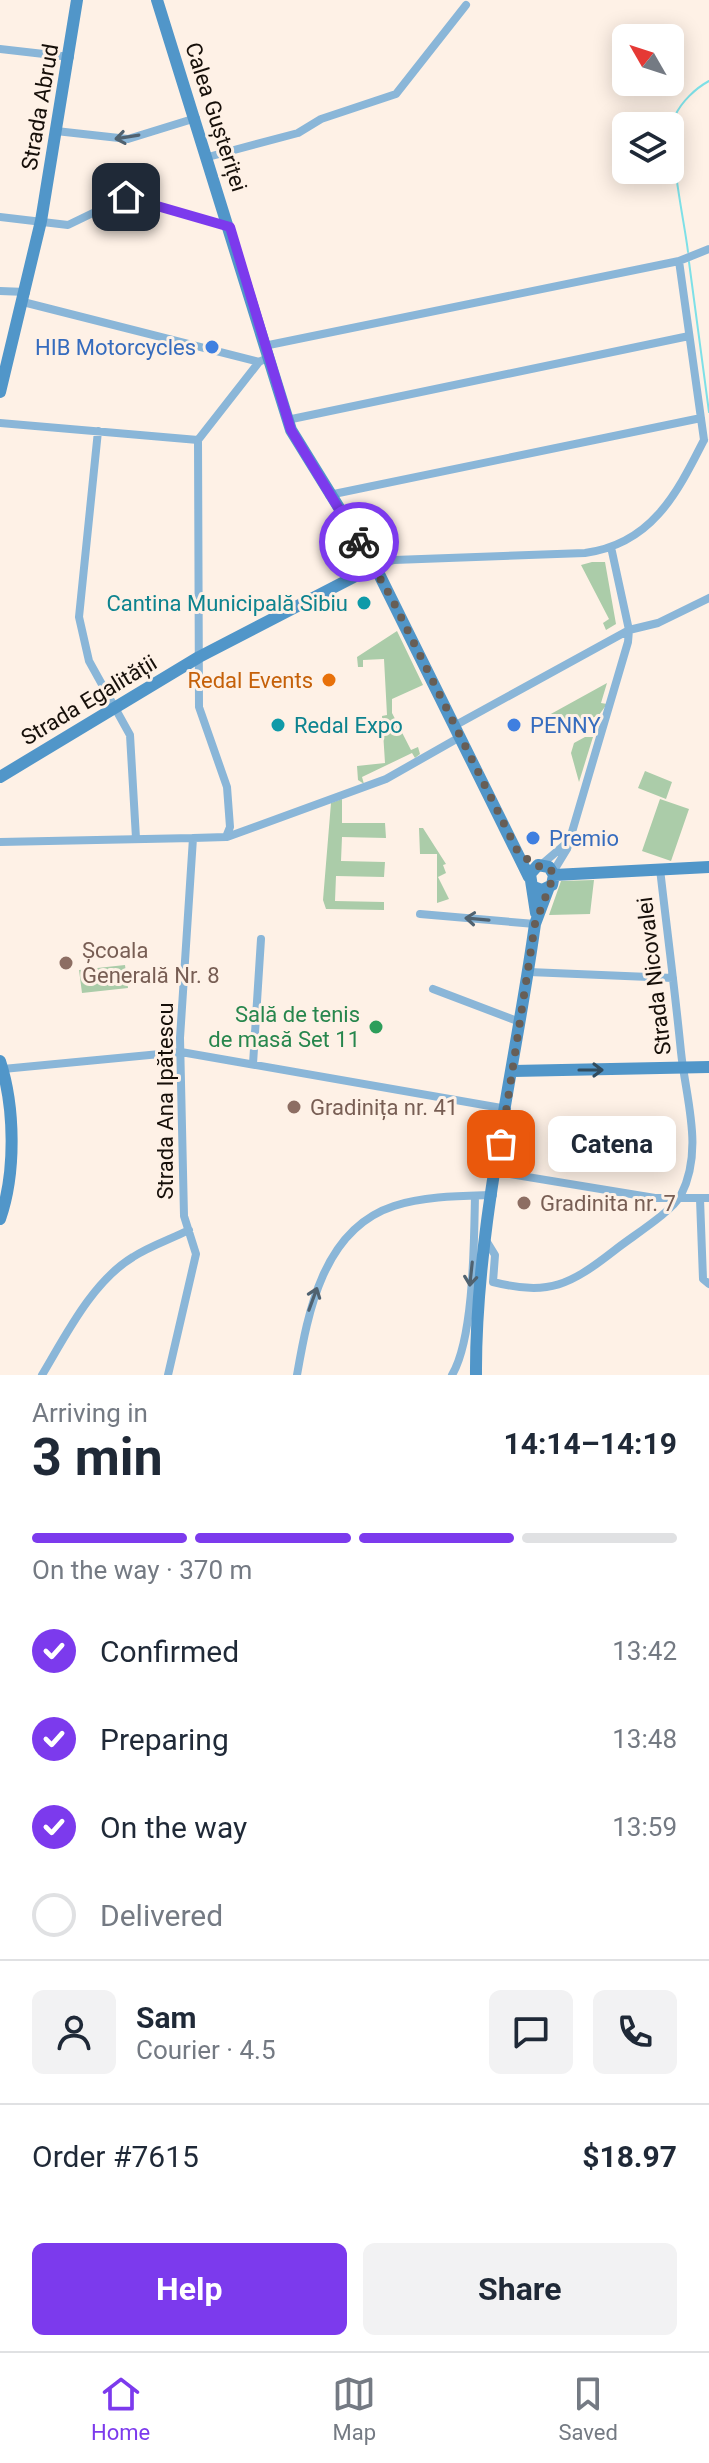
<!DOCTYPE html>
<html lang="en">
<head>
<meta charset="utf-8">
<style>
	:root { --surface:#fff; --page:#f2f2f3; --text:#1f2937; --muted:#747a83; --line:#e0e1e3; --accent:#7c3aed }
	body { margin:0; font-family:Roboto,sans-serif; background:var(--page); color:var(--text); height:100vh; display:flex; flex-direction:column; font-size:30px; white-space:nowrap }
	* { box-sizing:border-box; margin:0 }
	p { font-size:26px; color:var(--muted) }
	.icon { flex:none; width:44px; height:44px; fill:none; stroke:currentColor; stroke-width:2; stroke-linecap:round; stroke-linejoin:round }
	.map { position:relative; height:1375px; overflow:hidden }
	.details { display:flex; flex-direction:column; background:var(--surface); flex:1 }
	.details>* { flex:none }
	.needle { width:52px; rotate:309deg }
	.controls { position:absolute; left:612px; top:24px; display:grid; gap:16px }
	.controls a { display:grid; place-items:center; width:72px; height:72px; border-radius:12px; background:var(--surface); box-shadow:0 4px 20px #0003; font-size:40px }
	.pin { position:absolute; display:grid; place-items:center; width:68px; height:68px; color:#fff; margin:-34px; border-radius:16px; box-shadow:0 4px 12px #0006 }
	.courier { position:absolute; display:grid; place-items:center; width:80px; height:80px; margin:-40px; border:6px solid #7c3aed; border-radius:50%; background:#fff; color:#222; box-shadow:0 2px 10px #0007 }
	.bubble { position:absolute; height:56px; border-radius:12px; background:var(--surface); box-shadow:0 4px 20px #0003; font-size:26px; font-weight:700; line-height:56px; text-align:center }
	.summary em { font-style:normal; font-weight:700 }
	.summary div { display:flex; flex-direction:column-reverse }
	.summary { display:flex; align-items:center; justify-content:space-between; height:136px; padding:0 32px }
	h1 { font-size:52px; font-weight:700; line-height:60px }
	.bar { display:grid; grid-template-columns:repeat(4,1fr); gap:12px 8px; align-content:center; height:96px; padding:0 32px }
	.bar i { height:10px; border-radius:6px; background:var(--line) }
	.bar .selected { background:var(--accent) }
	.bar p { grid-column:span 4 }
	.line { display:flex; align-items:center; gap:20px; padding:0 32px; border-top:2px solid var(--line) }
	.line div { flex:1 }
	.round { display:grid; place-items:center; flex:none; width:84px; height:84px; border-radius:12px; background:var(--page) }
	ol { padding:0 32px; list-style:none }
	li { display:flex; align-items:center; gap:24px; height:88px }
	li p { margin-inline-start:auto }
	li .icon { padding:8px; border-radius:50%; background:var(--accent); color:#fff; stroke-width:4 }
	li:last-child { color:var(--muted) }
	li i { width:44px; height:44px; border:4px solid var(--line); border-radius:50% }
	.action { display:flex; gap:16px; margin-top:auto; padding:16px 32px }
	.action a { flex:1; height:92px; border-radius:12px; background:var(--accent); color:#fff; font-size:32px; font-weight:700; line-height:92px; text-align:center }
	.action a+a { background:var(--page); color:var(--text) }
	.tab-bar { display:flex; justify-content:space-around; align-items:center; height:112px; border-top:2px solid var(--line); background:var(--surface); font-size:22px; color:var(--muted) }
	.tab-bar a { display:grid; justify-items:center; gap:4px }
	.tab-bar .selected { color:var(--accent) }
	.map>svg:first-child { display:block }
	.green { fill:#abcca9 }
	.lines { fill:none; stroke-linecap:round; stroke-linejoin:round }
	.stream { stroke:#7ee0e7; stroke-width:2 }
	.street { stroke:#8ab6d8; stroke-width:8 }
	.secondary { stroke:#5196c9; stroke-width:12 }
	.oneway { stroke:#506270 }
	.oneway2 { stroke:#314c5f }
	.done { stroke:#675e56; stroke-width:8; stroke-dasharray:0 14.4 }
	.route { stroke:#7c3aed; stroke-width:10 }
	.shop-dot { fill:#3f7fe0; stroke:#fef1e6; stroke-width:3 }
	.culture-dot { fill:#0f9aa8; stroke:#fef1e6; stroke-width:3 }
	.food-dot { fill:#e8710a; stroke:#fef1e6; stroke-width:3 }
	.education-dot { fill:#8d6e63; stroke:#fef1e6; stroke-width:3 }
	.leisure-dot { fill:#2e9e5b; stroke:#fef1e6; stroke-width:3 }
	.labels { text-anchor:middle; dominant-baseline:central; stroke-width:6; stroke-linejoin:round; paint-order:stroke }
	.street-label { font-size:22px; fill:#160f09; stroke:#fef1e6 }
	.shop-label { font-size:22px; fill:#366cbe; stroke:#fef1e6; text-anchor:start }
	.culture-label { font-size:22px; fill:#0d838f; stroke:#fef1e6; text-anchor:end }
	.food-label { font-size:22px; fill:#c56008; stroke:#fef1e6; text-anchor:end }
	.education-label { font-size:22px; fill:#785e54; stroke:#fef1e6; text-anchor:start }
	.leisure-label { font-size:22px; fill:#27864d; stroke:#fef1e6; text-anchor:end }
</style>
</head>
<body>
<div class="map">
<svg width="709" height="1375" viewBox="0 0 709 1375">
	<rect width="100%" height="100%" fill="#fef1e6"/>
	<path class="green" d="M592 562H605L616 624 606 630 603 623 609 619 581 565Z
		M397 631 423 685 392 699V713L411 750 418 747 420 754 415 758 412 753 362 777 364 784 358 780 357 766 385 763 382 716 387 715 384 659 363 660V667H358L357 657Z
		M607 683 601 703 607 704 599 715 559 733 549 715Z
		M585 737H593L579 782 571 753 574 743Z
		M645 771 672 782 666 799 638 788Z
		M342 799V823H385L386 838 342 837 341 861 385 862 384 877 336 876 335 901 384 902V910L326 909 323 900 331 803Z
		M660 799 689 809 671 861 642 851Z
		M419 828H423L446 864 443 865 446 873 438 877 449 899 437 903V854H420Z
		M594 880 590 914 549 915 561 881Z
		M125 965 128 988 82 993 79 970Z"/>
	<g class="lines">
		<path class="stream" d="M688 252C685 224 666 139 675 116 681 102 696 88 709 81
			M689 262 709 412"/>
		<path class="street" d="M0 49 70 57
			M56 131 128 139 196 118
			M208 157 298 133 321 119 396 94 466 5
			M0 217 68 225 126 197 230 227
			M679 261 704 440
			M0 291 26 292
			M23 302 259 362
			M264 346 679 261 709 249
			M287 420 689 336
			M0 423 198 440
			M98 431 79 617 89 661 130 735 136 838
			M329 495 701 418
			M375 566 394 560 585 553C652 544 677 493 704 440
			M454 726 629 630 658 623 709 598
			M227 837 386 779 460 737
			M0 842 193 838
			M541 865 569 841
			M553 872 567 849 628 642 629 630 611 547
			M420 914 535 924
			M529 972 673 978
			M433 989 520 1022
			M253 1064 261 939
			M3 1069 181 1052 507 1109
			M497 1172 655 1198H709
			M700 1199 703 1279 709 1284
			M487 1242 495 1255 493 1282C550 1296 570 1285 615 1250 631 1237 672 1212 681 1195 704 1149 686 1100 681 1052 675 991 667 930 660 869
			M42 1375C66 1335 92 1282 133 1257 150 1246 171 1239 189 1230
			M168 1375 196 1254 184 1216 180 1038 193 838 226 837 230 827 227 787 199 707 198 440 259 362 267 358
			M297 1375C308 1312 323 1229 394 1206 425 1196 462 1196 493 1195
			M452 1375C474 1338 474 1241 475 1196"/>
		<path class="secondary" d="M157 0 291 430 375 566 529 877
			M0 392 41 221 77 0
			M0 777 199 657 375 566
			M554 875 709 867
			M534 887 542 890 552 885 554 875 549 867 538 865 530 874 536 913
			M0 1061C15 1107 16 1173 0 1219
			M513 1071 709 1067
			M476 1375C475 1230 515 1069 535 924L549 887"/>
	</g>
	<defs><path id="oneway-shaft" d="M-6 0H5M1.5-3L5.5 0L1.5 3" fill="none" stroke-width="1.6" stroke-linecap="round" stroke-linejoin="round" transform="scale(2)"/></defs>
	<g class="oneway">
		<use href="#oneway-shaft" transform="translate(127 137) rotate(171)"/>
		<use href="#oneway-shaft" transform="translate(477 919) rotate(-175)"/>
		<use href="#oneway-shaft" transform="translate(471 1274) rotate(96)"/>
		<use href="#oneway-shaft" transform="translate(313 1299) rotate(-70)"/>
	</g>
	<use class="oneway2" href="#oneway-shaft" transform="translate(591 1070)"/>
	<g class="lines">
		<path class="done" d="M359 542 392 599 518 852 536 866 549 867 554 875 535 924 501 1144"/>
		<path class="route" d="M126 197 230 227 291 430 359 542"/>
	</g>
	<g class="shop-dot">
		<circle cx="212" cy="347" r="8"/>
		<circle cx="514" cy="725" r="8"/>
		<circle cx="533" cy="838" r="8"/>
	</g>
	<g class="culture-dot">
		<circle cx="364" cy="603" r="8"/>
		<circle cx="278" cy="725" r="8"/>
	</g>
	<circle class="food-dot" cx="329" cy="680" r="8"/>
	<g class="education-dot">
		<circle cx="66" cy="963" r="8"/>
		<circle cx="294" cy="1107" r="8"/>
		<circle cx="524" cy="1203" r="8"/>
	</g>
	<circle class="leisure-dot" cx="376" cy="1027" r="8"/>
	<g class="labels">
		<g class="street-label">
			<text transform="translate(40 107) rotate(-80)">Strada Abrud</text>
			<text transform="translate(216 117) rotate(72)">Calea Gușteriței</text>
			<text transform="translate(89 700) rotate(-31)">Strada Egalității</text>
			<text transform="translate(654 976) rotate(-97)">Strada Nicovalei</text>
			<text transform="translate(165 1101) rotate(-90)">Strada Ana Ipătescu</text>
		</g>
		<g class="shop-label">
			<text x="196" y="347" text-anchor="end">HIB Motorcycles</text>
			<text x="530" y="725">PENNY</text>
			<text x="549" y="838">Premio</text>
		</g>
		<g class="culture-label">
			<text x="348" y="603">Cantina Municipală Sibiu</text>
			<text x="294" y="725" text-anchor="start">Redal Expo</text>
		</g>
		<g class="food-label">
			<text x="313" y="680">Redal Events</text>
		</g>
		<g class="education-label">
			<text x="82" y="950">Școala<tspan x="82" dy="25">Generală Nr. 8</tspan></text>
			<text x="310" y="1107">Gradinița nr. 41</text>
			<text x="540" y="1203">Gradinita nr. 7</text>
		</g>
		<g class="leisure-label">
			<text x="360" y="1014">Sală de tenis<tspan x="360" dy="25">de masă Set 11</tspan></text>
		</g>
	</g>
</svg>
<div class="controls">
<a><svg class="needle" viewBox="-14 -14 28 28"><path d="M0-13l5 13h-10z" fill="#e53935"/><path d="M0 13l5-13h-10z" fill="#747a83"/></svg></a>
<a><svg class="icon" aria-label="layers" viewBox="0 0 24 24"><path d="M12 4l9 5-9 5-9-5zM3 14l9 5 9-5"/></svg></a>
</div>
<div class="pin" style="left:501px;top:1144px;background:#ea580c"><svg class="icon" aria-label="bag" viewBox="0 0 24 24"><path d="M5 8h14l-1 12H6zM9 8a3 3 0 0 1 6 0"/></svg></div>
<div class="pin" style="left:126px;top:197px;background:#1f2937"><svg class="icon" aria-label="home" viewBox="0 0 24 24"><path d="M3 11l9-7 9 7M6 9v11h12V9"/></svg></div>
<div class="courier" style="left:359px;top:542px"><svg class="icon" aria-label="bike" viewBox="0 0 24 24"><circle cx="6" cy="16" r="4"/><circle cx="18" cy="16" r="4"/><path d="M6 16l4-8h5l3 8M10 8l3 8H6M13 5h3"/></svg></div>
<div class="bubble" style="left:548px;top:1116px;width:128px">Catena</div>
</div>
<section class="details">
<div class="summary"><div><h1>3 min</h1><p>Arriving in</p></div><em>14:14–14:19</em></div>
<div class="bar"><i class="selected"></i><i class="selected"></i><i class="selected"></i><i></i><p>On the way · 370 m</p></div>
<ol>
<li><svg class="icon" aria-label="check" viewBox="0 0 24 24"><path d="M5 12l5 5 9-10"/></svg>Confirmed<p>13:42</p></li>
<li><svg class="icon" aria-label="check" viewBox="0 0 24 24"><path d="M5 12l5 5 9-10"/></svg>Preparing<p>13:48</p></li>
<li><svg class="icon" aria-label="check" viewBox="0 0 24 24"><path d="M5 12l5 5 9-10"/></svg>On the way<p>13:59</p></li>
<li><i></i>Delivered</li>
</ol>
<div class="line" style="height:144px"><a class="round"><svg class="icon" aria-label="person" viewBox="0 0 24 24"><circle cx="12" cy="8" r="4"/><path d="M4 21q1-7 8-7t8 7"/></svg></a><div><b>Sam</b><p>Courier · 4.5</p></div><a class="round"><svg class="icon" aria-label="chat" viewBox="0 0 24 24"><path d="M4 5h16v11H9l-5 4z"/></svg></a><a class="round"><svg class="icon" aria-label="phone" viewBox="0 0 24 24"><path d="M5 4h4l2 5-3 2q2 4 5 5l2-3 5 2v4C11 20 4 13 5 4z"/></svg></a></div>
<div class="line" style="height:104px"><div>Order #7615</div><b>$18.97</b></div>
<div class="action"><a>Help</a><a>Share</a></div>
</section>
<nav class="tab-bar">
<a class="selected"><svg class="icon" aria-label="home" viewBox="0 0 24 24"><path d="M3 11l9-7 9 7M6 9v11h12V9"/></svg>Home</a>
<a><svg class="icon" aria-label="map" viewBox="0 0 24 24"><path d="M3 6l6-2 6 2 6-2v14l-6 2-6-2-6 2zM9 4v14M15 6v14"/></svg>Map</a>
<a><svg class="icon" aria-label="saved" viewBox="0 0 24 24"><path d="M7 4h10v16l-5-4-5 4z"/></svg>Saved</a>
</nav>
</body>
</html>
